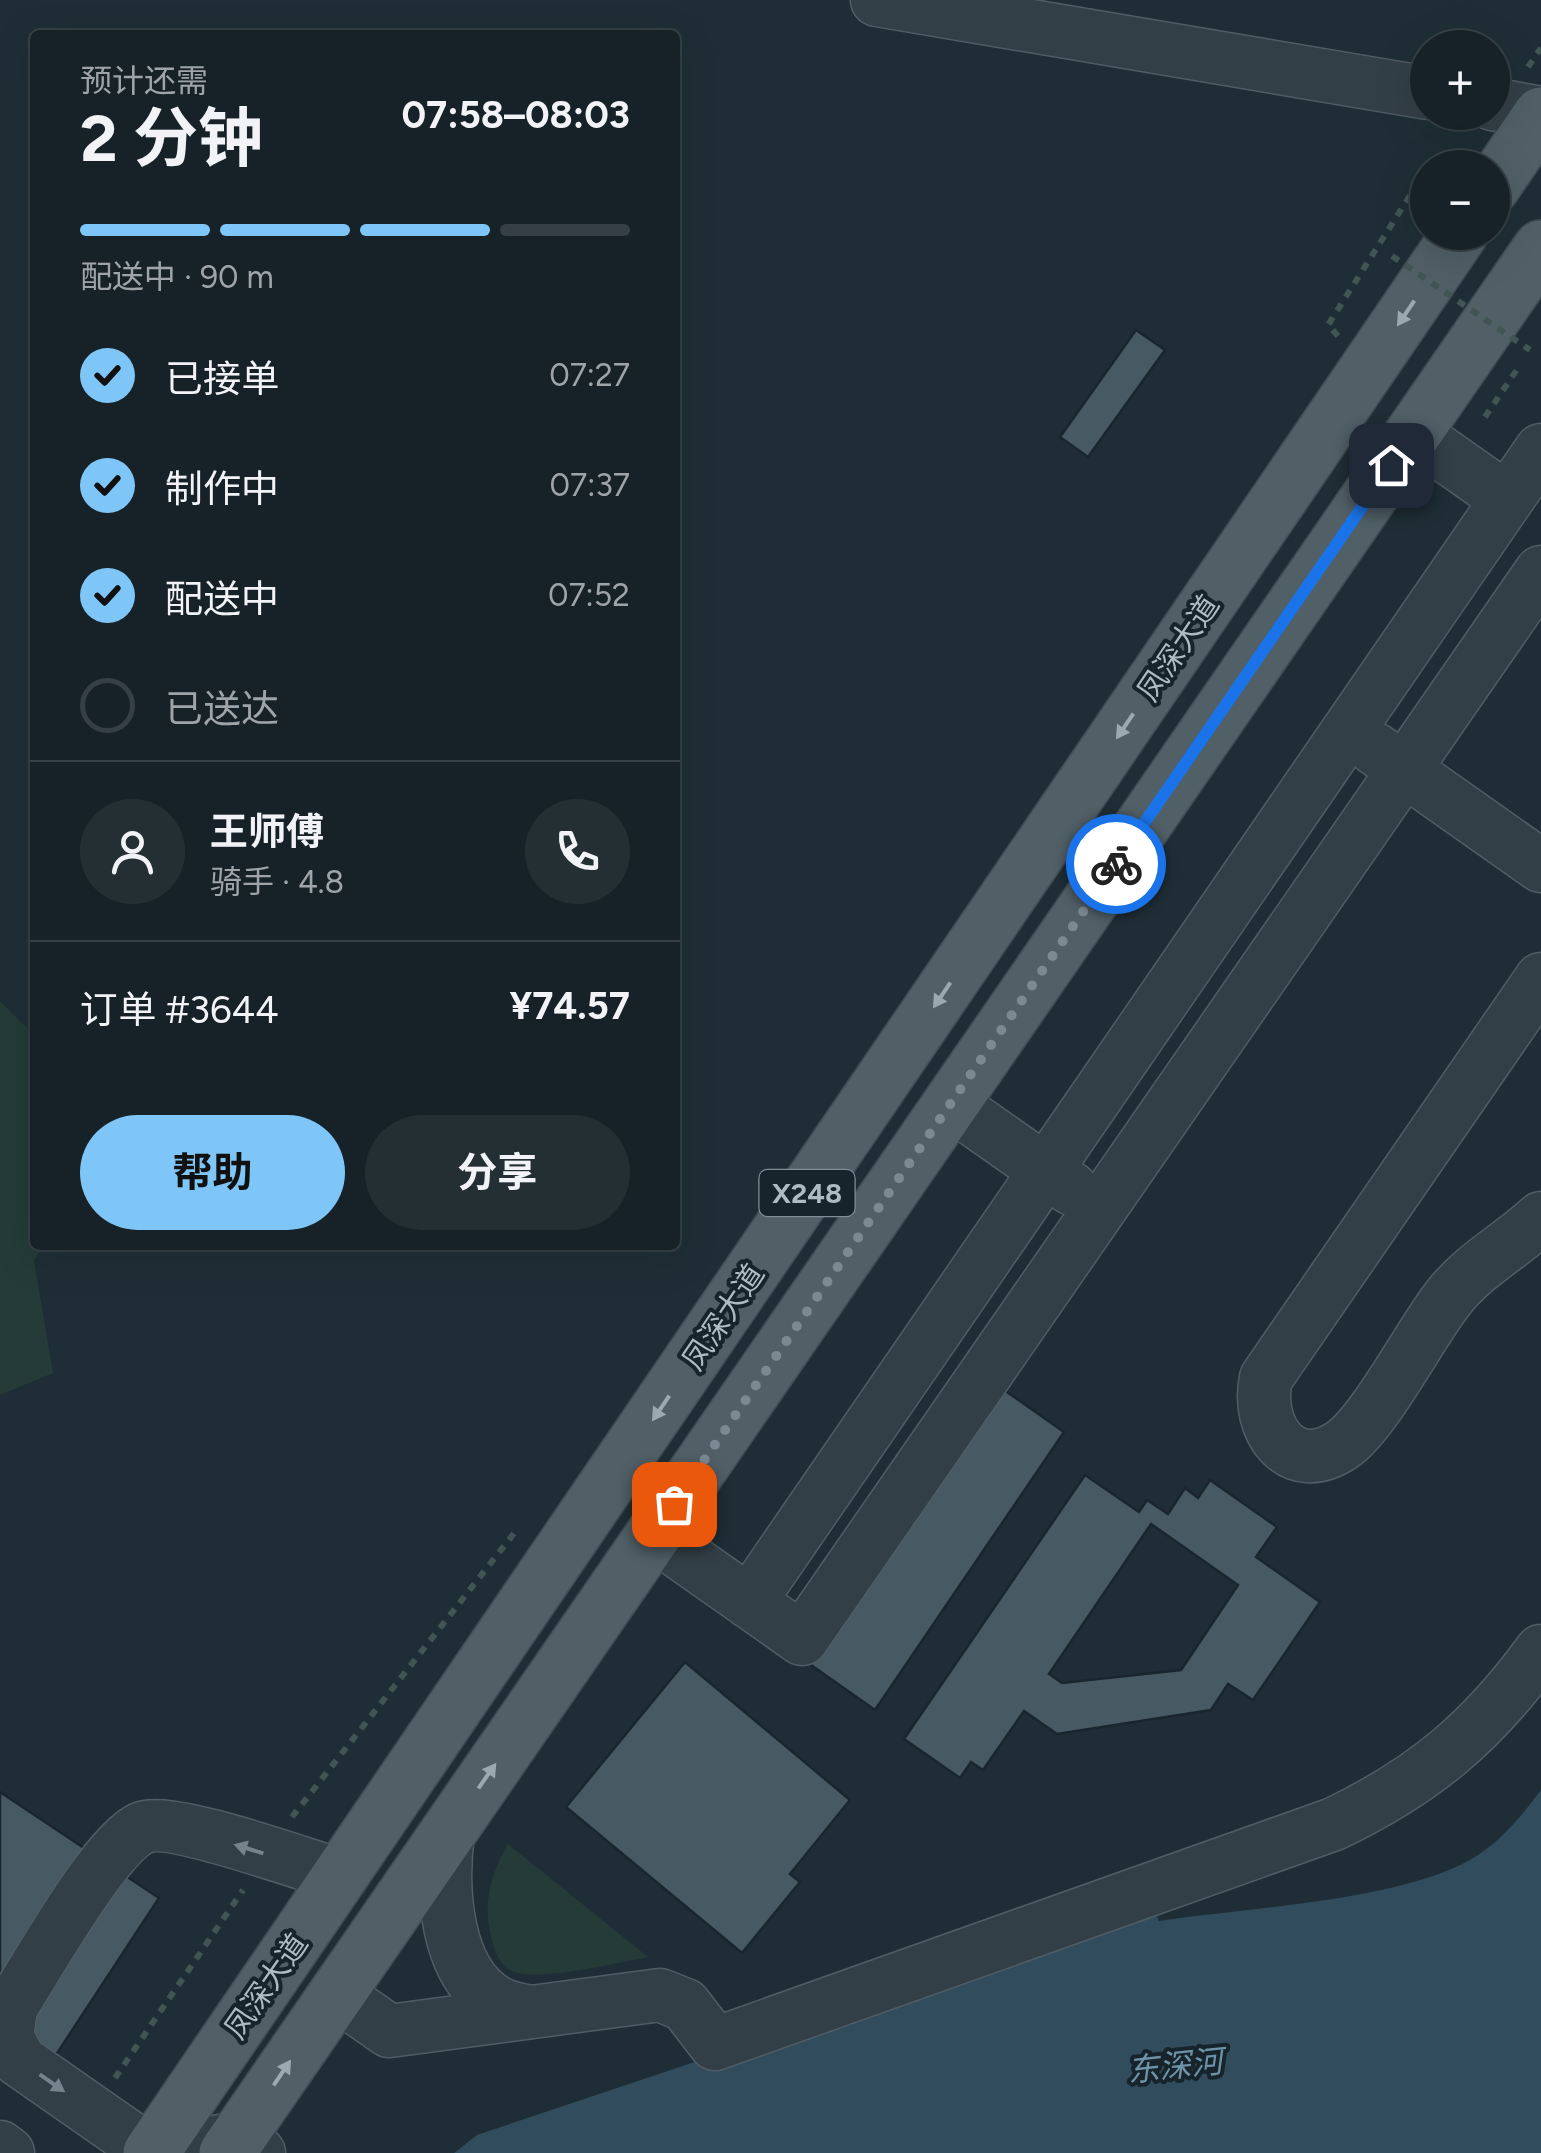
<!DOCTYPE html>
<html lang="zh">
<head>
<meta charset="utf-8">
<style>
	:root { --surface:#172228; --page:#242f34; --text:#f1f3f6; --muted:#9ea4a8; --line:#363f45; --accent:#7ec6f8 }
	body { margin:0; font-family:Figtree,"Noto Sans SC",sans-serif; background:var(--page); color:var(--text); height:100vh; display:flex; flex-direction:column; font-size:38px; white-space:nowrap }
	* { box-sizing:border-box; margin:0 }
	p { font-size:32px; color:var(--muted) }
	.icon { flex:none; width:55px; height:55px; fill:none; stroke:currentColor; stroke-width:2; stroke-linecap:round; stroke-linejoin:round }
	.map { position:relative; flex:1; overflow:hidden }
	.panel { position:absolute; left:30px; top:30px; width:650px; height:1220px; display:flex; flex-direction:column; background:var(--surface); border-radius:10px; box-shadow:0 10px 40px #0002,0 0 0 2px var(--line) }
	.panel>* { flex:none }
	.fabs { position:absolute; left:1410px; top:30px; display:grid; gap:20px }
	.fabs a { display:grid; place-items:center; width:100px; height:100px; border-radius:50%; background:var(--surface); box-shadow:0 10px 40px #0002,0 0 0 2px var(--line); font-size:50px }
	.pin { position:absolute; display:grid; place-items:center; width:85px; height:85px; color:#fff; margin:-42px; border-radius:20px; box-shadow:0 5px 15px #0006 }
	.courier { position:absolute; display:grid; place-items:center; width:100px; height:100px; margin:-50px; border:8px solid #1a73e8; border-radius:50%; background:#fff; color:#222; box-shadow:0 2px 12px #0007 }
	.headline em { font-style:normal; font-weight:700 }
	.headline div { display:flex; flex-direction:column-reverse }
	.headline { display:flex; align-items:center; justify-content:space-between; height:170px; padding:0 50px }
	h1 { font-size:65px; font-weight:700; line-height:75px }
	.bar { display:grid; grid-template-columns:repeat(4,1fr); gap:15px 10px; align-content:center; height:120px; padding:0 50px }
	.bar i { height:12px; border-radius:8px; background:var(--line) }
	.bar .current { background:var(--accent) }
	.bar p { grid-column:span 4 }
	.line { display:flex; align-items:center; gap:25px; padding:0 50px; border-top:2px solid var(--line) }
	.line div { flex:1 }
	.round { display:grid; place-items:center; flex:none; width:105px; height:105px; border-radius:52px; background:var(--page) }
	ol { padding:0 50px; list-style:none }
	li { display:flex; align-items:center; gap:30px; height:110px }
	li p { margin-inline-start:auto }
	li .icon { padding:10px; border-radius:50%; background:var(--accent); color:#111; stroke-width:4 }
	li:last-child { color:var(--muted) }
	li i { width:55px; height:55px; border:5px solid var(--line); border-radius:50% }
	.cta { display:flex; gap:20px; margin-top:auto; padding:20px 50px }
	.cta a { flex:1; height:115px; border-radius:60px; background:var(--accent); color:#111; font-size:40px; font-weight:700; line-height:115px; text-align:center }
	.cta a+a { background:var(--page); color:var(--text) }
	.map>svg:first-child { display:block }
	.green { fill:#243b37 }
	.water { fill:#314c5c }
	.building { fill:#475962; stroke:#1a262d; stroke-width:2.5; fill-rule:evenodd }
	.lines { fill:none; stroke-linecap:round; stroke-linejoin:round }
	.minor-casing { stroke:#505d65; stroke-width:55 }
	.major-casing { stroke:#3f4b53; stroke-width:58 }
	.path { stroke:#415654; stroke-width:6; stroke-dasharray:8 8; stroke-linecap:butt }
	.minor { stroke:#333f47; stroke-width:52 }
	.major { stroke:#515f67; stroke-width:55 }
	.path-bridge { stroke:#415654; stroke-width:6; stroke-dasharray:8 8; stroke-linecap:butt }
	.oneway { fill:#9ba9b1 }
	.oneway2 { fill:#76838c }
	.done { stroke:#7b8a92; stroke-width:10; stroke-dasharray:0 18 }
	.route { stroke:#1a73e8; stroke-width:12 }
	.labels { text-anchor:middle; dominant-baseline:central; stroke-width:8; stroke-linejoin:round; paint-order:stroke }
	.shield { fill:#18242b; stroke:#808e96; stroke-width:2.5 }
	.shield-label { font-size:28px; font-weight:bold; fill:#adbbc4 }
	.street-label { font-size:30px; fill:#adbbc4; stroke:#18242b }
	.water-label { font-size:32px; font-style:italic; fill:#6d93a9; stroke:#18242b }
</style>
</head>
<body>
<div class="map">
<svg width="1541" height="2153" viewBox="0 0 1541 2153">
	<rect width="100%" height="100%" fill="#1f2e36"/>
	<path class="green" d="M0 1001 35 1036V1245H43L34 1261 53 1373 0 1395Z
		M508 1844 648 1957H649C619 1962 536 1983 512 1971 498 1965 493 1946 490 1932 483 1901 492 1871 508 1844Z"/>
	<path class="water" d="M1541 1790V2153H454L477 2135 1153 1908 1159 1921C1246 1908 1396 1901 1470 1860 1499 1843 1521 1817 1541 1790Z"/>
	<path class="building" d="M1136 330 1165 350 1088 457 1060 437Z
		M1000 1387 1064 1432 875 1710 811 1665Z
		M1085 1475 1139 1512 1147 1500 1168 1514 1185 1488 1198 1498 1210 1480 1277 1527 1256 1557 1320 1602 1253 1700 1228 1684 1211 1710 1057 1734 1024 1711 983 1770 971 1762 960 1778 904 1739ZM1151 1524 1238 1585 1181 1670 1062 1683 1049 1674Z
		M685 1662 850 1800 790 1874 800 1882 742 1953 566 1807Z
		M0 1792 159 1898 46 2070 0 2040Z"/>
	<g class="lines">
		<g class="minor-casing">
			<path id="minor" d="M877 0 1428 93
				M1492 104 1541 113
				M1413 433 1507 499
				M1375 749 1541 866
				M1541 979 1266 1378C1255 1429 1292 1479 1342 1445 1374 1424 1421 1332 1449 1297 1474 1265 1511 1246 1541 1218
				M951 1104 1072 1189
				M653 1534 802 1639 1541 572
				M749 1602 1541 450
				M448 1833C441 1886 444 1977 501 2004 509 2008 521 2010 531 2012
				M336 1994 389 2031 660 1995 685 2005 715 2044 1334 1824C1424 1781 1482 1732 1541 1651
				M0 2147 8 2153
				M151 2153 237 2138 259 2153
				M152 2153 20 2061 7 2037 11 2007C36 1969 105 1844 142 1828 171 1816 305 1865 342 1876"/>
		</g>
		<g class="major-casing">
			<path id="major" d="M1492 187 1541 115
				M151 2153 1461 232
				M227 2153 1541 248"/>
		</g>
		<path class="path" d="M1528 67 1541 48
			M1338 336 1328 325 1418 183 1428 178
			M1485 417 1518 368
			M292 1817 515 1532
			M115 2078 243 1890"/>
		<use href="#minor" class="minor"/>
		<use href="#major" class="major"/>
		<path class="path-bridge" d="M1392 256 1530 350"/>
	</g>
	<defs><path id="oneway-solid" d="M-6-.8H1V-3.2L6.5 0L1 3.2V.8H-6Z" transform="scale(2.5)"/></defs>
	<g class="oneway">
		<use href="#oneway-solid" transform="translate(1406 313) rotate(124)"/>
		<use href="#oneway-solid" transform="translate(1125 726) rotate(124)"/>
		<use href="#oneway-solid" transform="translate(942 995) rotate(124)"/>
		<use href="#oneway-solid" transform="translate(661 1408) rotate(124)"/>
		<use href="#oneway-solid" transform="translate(487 1776) rotate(-55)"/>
		<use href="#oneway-solid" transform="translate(282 2073) rotate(-56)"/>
	</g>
	<g class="oneway2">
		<use href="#oneway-solid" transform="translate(249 1849) rotate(-163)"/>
		<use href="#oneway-solid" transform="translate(52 2083) rotate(35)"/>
	</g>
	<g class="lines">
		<path class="done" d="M674 1504 1116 864"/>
		<path class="route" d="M1116 864 1391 465"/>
	</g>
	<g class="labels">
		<rect class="shield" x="759.5" y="1170" width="95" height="46" rx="8"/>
		<g class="shield-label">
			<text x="807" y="1193">X248</text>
		</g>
		<g class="street-label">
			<text transform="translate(1178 648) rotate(-56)">凤深大道</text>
			<text transform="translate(723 1317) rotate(-56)">凤深大道</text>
			<text transform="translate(266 1986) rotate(-55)">凤深大道</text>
		</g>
		<g class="water-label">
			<text transform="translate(1175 2066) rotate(-6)">东深河</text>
		</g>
	</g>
</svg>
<div class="fabs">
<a>+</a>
<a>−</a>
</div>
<div class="pin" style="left:674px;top:1504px;background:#ea580c"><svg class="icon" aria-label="bag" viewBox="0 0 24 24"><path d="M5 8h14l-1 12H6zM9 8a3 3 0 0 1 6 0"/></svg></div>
<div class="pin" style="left:1391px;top:465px;background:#1f2937"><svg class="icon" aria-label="home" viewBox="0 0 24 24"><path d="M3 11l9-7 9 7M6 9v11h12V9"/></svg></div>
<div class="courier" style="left:1116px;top:864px"><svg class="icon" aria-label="bike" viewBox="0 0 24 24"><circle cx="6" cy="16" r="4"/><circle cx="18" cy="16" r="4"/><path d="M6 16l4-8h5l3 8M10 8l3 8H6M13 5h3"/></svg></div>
<section class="panel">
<div class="headline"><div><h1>2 分钟</h1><p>预计还需</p></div><em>07:58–08:03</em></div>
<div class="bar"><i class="current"></i><i class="current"></i><i class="current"></i><i></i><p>配送中 · 90 m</p></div>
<ol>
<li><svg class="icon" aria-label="check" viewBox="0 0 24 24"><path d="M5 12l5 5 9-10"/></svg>已接单<p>07:27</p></li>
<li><svg class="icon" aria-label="check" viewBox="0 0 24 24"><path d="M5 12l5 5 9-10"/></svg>制作中<p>07:37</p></li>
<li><svg class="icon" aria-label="check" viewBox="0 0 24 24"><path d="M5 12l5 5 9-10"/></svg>配送中<p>07:52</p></li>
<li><i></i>已送达</li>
</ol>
<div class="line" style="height:180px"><a class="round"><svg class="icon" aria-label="person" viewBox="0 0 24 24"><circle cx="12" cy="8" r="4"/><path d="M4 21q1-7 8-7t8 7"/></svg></a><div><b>王师傅</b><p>骑手 · 4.8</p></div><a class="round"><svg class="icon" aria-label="phone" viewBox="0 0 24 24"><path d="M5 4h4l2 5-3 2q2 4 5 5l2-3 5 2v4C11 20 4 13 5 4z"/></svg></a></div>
<div class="line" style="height:130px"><div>订单 #3644</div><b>¥74.57</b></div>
<div class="cta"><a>帮助</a><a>分享</a></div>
</section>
</div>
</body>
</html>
